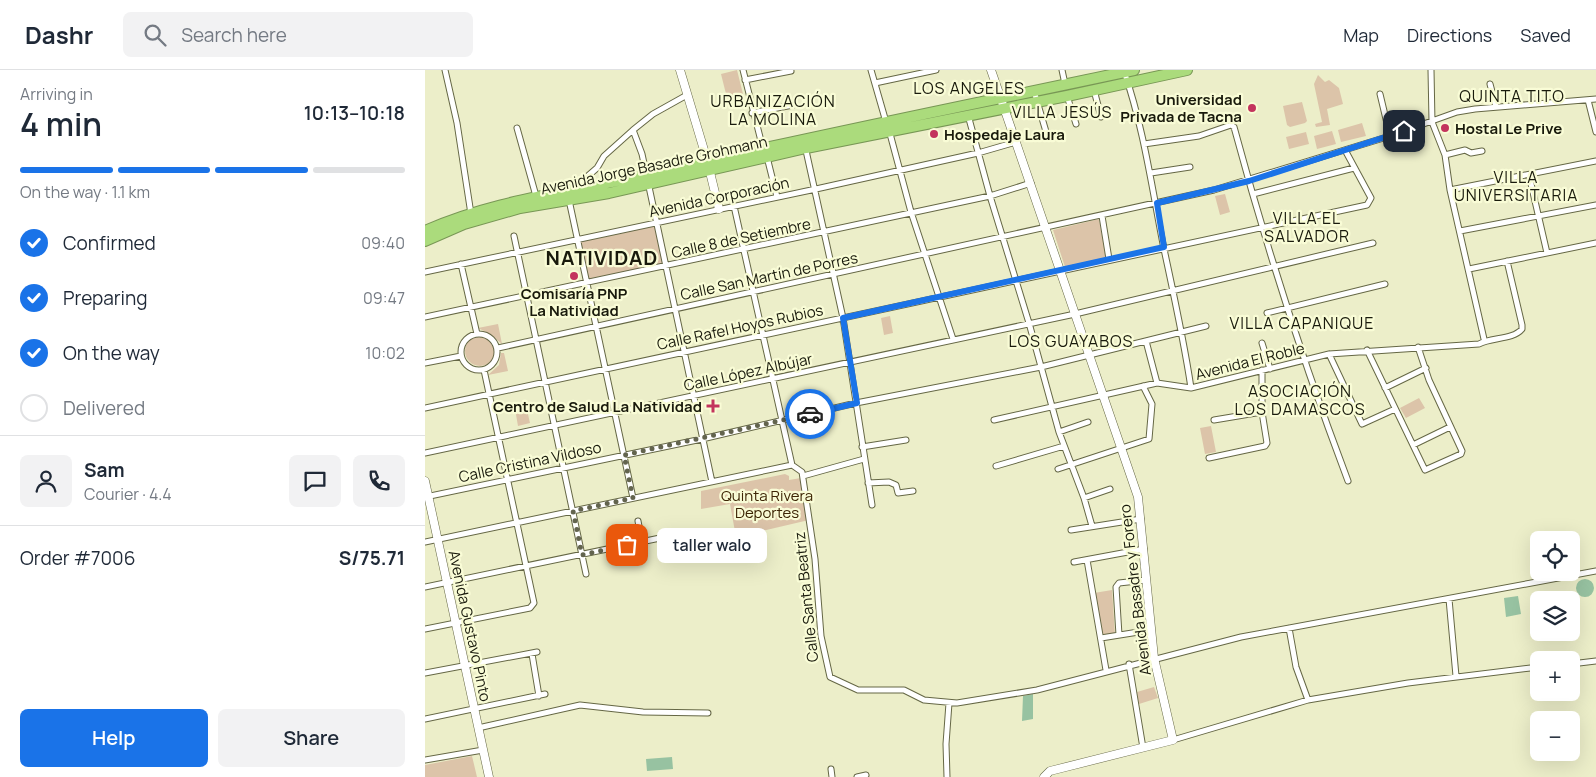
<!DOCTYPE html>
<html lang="en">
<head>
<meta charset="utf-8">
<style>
	:root { --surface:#fff; --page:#f2f2f3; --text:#1f2937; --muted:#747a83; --line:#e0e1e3; --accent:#1a73e8 }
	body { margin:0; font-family:Manrope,sans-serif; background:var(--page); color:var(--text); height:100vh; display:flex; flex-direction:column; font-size:19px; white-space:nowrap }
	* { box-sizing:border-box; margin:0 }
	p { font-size:16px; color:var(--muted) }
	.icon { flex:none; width:28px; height:28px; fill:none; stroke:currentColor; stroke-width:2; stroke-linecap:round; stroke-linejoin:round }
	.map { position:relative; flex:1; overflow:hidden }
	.side { display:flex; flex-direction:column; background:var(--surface); width:425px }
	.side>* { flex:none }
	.fabs { position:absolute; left:1105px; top:461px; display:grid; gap:10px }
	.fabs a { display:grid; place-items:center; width:50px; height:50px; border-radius:8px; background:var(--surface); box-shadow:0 5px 20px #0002; font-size:25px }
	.pin { position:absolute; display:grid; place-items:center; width:42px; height:42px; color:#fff; margin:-21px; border-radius:10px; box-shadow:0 2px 8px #0006 }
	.courier { position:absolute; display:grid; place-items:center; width:50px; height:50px; margin:-25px; border:4px solid #1a73e8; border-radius:50%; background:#fff; color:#222; box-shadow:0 1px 6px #0007 }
	.bubble { position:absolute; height:35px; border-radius:8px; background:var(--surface); box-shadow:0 5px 20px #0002; font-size:16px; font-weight:600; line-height:35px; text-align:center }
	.summary em { font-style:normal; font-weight:600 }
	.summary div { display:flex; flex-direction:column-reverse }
	.summary { display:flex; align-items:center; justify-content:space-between; height:85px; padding:0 20px }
	h1 { font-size:32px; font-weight:600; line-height:38px }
	.bar { display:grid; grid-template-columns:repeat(4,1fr); gap:8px 5px; align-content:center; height:60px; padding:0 20px }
	.bar i { height:6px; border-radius:4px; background:var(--line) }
	.bar .selected { background:var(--accent) }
	.bar p { grid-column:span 4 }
	.line { display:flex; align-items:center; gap:12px; padding:0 20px; border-top:1px solid var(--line) }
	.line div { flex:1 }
	.round { display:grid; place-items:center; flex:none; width:52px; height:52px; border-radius:8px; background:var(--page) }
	ol { padding:0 20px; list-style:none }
	li { display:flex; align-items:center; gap:15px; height:55px }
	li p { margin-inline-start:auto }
	li .icon { padding:5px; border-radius:50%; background:var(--accent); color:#fff; stroke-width:4 }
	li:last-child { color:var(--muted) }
	li i { width:28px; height:28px; border:2px solid var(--line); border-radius:50% }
	.primary-button { display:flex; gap:10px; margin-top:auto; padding:10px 20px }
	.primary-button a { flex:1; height:58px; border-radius:8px; background:var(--accent); color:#fff; font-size:20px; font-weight:600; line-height:58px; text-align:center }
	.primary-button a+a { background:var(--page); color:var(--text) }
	header { display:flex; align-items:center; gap:30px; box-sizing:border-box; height:70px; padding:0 25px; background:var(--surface); border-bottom:1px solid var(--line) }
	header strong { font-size:24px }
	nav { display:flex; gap:28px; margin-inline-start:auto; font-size:18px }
	.search { width:350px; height:45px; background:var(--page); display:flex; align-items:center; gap:12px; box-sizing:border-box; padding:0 18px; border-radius:8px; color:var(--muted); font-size:19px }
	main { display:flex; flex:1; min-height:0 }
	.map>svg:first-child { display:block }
	.green { fill:#dcc4a9 }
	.water { fill:#97c2a1 }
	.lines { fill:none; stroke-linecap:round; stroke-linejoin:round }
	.street-casing { stroke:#656745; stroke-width:7 }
	.secondary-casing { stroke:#656745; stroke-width:9 }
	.highway-casing { stroke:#789755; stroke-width:12 }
	.street { stroke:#fff; stroke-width:5 }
	.secondary { stroke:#fff; stroke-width:8 }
	.highway { stroke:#abdb7c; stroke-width:10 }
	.done { stroke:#63644e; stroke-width:5; stroke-dasharray:0 9 }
	.route { stroke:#1a73e8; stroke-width:6 }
	.poi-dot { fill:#c3345d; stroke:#f9fcd6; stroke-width:2 }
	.labels { text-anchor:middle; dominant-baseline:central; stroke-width:4.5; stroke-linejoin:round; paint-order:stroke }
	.poi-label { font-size:15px; font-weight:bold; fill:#191a0c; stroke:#f9fcd6; text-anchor:end }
	.street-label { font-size:15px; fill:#191a0c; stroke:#f9fcd6 }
	.park-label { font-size:15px; fill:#3d2505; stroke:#f9fcd6 }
	.neighbourhood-label { font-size:16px; letter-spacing:1px; fill:#191a0c; stroke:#f9fcd6 }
	.district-label { font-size:20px; font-weight:bold; letter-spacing:1px; fill:#191a0c; stroke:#f9fcd6 }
</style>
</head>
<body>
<header>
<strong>Dashr</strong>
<div class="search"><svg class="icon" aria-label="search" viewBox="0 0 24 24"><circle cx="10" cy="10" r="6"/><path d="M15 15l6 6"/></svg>Search here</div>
<nav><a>Map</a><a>Directions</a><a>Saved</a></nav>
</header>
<main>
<section class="side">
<div class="summary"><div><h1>4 min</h1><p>Arriving in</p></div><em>10:13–10:18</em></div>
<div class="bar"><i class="selected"></i><i class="selected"></i><i class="selected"></i><i></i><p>On the way · 1.1 km</p></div>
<ol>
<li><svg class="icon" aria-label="check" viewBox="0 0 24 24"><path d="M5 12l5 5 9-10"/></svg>Confirmed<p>09:40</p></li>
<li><svg class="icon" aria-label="check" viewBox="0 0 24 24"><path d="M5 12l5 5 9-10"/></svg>Preparing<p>09:47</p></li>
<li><svg class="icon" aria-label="check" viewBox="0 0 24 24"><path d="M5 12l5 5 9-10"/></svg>On the way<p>10:02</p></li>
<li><i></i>Delivered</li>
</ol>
<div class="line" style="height:90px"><a class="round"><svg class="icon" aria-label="person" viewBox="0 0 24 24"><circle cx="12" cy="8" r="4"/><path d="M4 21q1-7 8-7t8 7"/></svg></a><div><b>Sam</b><p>Courier · 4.4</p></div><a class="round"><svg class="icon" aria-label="chat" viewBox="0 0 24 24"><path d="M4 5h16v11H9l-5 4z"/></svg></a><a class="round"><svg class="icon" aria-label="phone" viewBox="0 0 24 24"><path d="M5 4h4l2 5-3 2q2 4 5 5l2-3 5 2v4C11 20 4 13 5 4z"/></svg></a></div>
<div class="line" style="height:65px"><div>Order #7006</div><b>S/75.71</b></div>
<div class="primary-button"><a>Help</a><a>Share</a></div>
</section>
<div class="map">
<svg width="1171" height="707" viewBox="0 0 1171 707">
	<rect width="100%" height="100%" fill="#eceec9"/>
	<path class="green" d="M312 0 319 28 303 32 296 4Z
		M893 5 900 12 904 10 914 18 918 34 902 39 905 55 891 57 890 54 897 52 889 14Z
		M877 32 882 51 880 53 865 57 862 55 858 36Z
		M937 53 941 66 916 72 913 60Z
		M907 61 911 74 892 79 889 66Z
		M881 62 884 74 864 79 861 67Z
		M800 124 805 142 795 145 790 126Z
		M674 149 681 188 640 197 628 160Z
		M230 156 238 194 162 209 155 172Z
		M465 246 468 263 459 265 456 248Z
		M73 254 77 274 65 264 53 258Z
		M40 281a15 15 0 1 1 30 0a15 15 0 1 1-30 0Z
		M76 283H79L83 301 63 305 74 295Z
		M994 328 1000 338 981 348 975 338Z
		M101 336 105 353 93 356 90 339Z
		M786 356 791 382 780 384 775 358Z
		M360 404 364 406V410L376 408 384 450 311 467 305 434 276 439V421Z
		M687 520 690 565 677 566 669 523Z
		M729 617 733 628 714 634 712 622Z
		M47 686 52 707H0V695Z"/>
	<path class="water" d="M1151 518a9 9 0 1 1 18 0a9 9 0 1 1-18 0Z
		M1093 526 1096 544 1081 547 1079 528Z
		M608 624V649L597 651 598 626Z
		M247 687 248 699 222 701 221 689Z"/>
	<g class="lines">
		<g class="street-casing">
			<path id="street" d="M20 0 32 53 46 144
				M318 0 338 79
				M446 0 461 52
				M637 0 640 14
				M1006 0 1007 52 1020 85 1025 120 1059 269
				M699 1C719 59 727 119 739 179 749 226 759 271 766 318
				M320 10 366 1
				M450 13 511 0
				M1065 14 1071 37
				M669 20 676 47
				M609 21 622 65
				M955 24 965 66
				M642 26 651 54
				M1163 30 1171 62
				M327 43 368 35
				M543 45 565 126 604 253 634 362 659 428 667 456
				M92 58 111 126
				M208 60 217 84 287 412
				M464 60 486 142 528 269
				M719 74 774 66 806 55 809 57C841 176 879 295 923 411
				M380 76 418 248 447 435
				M1020 85 1040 80 1046 83 1057 81
				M342 87 352 127
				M726 103 765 97
				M1104 105 1122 183
				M149 118 172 98 179 86 208 60 228 44 262 25
				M1025 120 1171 91
				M828 124 929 98
				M144 130 208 428
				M309 136 367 395 377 402 390 489 396 566 405 607 433 620H479L499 630 532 633 612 620 816 567 1171 501
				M677 146 684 189
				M1035 161 1171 135
				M89 166 161 504
				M36 194 52 264
				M1044 199 1171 173
				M0 202 391 119 553 83 591 72
				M842 243 960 214
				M0 247 565 126 606 113
				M36 282a18 18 0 1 1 36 0a18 18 0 1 1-36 0Z
				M721 271 732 313
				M837 273 845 299
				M73 278 789 120 965 66 1032 42 1050 39 1171 29
				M942 280 1000 400 1036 384 1037 381 1004 310 993 277
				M904 284 937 354 970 339
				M0 293 36 286
				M960 318 1001 298
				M0 338 942 135 946 128 920 80
				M569 350 732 313 766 318 904 284 1054 274C1066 267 1088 270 1097 259V255L1082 191
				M789 350 837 342
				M634 362 663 352
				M988 375 1025 357
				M437 377 481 370
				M0 383 650 244 948 173
				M784 388 840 376 842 373 837 342V300
				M571 396 639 376
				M633 399 724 369 727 334 718 316
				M378 406 439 389
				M443 413 464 412 471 415 473 423 488 421
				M0 427 277 369 431 333 616 297 781 256
				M659 428 685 419
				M213 451 217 472
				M646 460 716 449
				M0 472 367 395
				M662 490 681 600
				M649 492 719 479
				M0 517 259 463
				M1024 529 1031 606
				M864 558 871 597 883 630
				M0 559 105 538 109 533 59 300
				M694 565 691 517 694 513 721 510
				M676 568 726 560
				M107 584 114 626
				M704 594 718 678
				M1146 594 1171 591
				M0 603 112 582
				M0 649 120 624
				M53 658 155 635 218 642 283 643
				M748 670 883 630 983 613 1114 597
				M0 690 58 680
				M406 699 407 707
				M432 707 441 705
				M522 707 521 674 524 633"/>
		</g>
		<g class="secondary-casing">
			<path id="secondary" d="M255 0 282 90 294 139
				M566 0 713 427 729 588 748 670 625 701 619 707
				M0 411 64 707"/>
		</g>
		<g class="highway-casing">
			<path id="highway" d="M0 161C69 130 142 123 215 106 379 68 544 35 709 0
				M0 171 39 154 95 138 184 123 381 78 642 26 762 0"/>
		</g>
		<use href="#street" class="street"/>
		<use href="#secondary" class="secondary"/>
		<use href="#highway" class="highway"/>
	</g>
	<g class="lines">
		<path class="done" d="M202 475 157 485 148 441 208 428 199 385 385 344"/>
		<path class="route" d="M385 344 432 333 418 248 739 177 732 133 824 111 979 61"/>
	</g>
	<g class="poi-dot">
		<circle cx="827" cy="38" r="5"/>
		<circle cx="1020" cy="58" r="5"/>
		<circle cx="509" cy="64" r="5"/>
		<circle cx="149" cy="206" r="5"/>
		<path d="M285.5 328.5h5v5h5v5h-5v5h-5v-5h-5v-5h5z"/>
	</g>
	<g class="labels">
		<g class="poi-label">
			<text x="817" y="29">Universidad<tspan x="817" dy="17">Privada de Tacna</tspan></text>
			<text x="1030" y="58" text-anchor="start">Hostal Le Prive</text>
			<text x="519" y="64" text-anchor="start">Hospedaje Laura</text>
			<text x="149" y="223" text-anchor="middle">Comisaría PNP<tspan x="149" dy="17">La Natividad</tspan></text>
			<text x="277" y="336">Centro de Salud La Natividad</text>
		</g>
		<g class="street-label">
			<text transform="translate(229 95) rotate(-12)">Avenida Jorge Basadre Grohmann</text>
			<text transform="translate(294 127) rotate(-12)">Avenida Corporación</text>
			<text transform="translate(316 168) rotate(-12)">Calle 8 de Setiembre</text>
			<text transform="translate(344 206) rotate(-12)">Calle San Martín de Porres</text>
			<text transform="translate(315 257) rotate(-12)">Calle Rafel Hoyos Rubios</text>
			<text transform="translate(825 291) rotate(-14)">Avenida El Roble</text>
			<text transform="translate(323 302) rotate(-12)">Calle López Albújar</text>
			<text transform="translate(105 392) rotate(-12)">Calle Cristina Vildoso</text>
			<text transform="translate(710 520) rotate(-97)">Avenida Basadre y Forero</text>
			<text transform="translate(381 527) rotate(-96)">Calle Santa Beatriz</text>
			<text transform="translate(45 556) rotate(78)">Avenida Gustavo Pinto</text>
		</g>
		<g class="park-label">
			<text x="342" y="425">Quinta Rivera<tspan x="342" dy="17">Deportes</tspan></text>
		</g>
		<g class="neighbourhood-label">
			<text x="544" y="18">LOS ANGELES</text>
			<text x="1087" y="26">QUINTA TITO</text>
			<text x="348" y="31">URBANIZACIÓN<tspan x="348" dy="18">LA MOLINA</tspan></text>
			<text x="637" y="42">VILLA JESÚS</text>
			<text x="1091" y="107">VILLA<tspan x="1091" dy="18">UNIVERSITARIA</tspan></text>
			<text x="882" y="148">VILLA EL<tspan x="882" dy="18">SALVADOR</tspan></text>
			<text x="877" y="253">VILLA CAPANIQUE</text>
			<text x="646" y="271">LOS GUAYABOS</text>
			<text x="875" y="321">ASOCIACIÓN<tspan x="875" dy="18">LOS DAMASCOS</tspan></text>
		</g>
		<g class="district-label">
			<text x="177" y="187">NATIVIDAD</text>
		</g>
	</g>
</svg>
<div class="fabs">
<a><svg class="icon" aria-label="locate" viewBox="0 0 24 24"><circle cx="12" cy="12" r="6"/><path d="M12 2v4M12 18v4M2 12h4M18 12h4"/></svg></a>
<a><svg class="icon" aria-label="layers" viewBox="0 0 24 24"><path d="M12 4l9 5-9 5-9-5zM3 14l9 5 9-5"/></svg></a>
<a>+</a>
<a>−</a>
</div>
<div class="pin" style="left:202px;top:475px;background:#ea580c"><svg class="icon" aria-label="bag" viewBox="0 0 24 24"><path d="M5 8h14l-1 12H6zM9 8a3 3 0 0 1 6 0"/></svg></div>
<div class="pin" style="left:979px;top:61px;background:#1f2937"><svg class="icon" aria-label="home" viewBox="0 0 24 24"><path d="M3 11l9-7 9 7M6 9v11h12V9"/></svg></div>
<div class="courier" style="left:385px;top:344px"><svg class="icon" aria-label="car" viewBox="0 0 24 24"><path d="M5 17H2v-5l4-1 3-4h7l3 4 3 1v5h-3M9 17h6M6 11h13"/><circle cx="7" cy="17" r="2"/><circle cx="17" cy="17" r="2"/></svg></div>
<div class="bubble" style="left:232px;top:458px;width:110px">taller walo</div>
</div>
</main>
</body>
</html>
